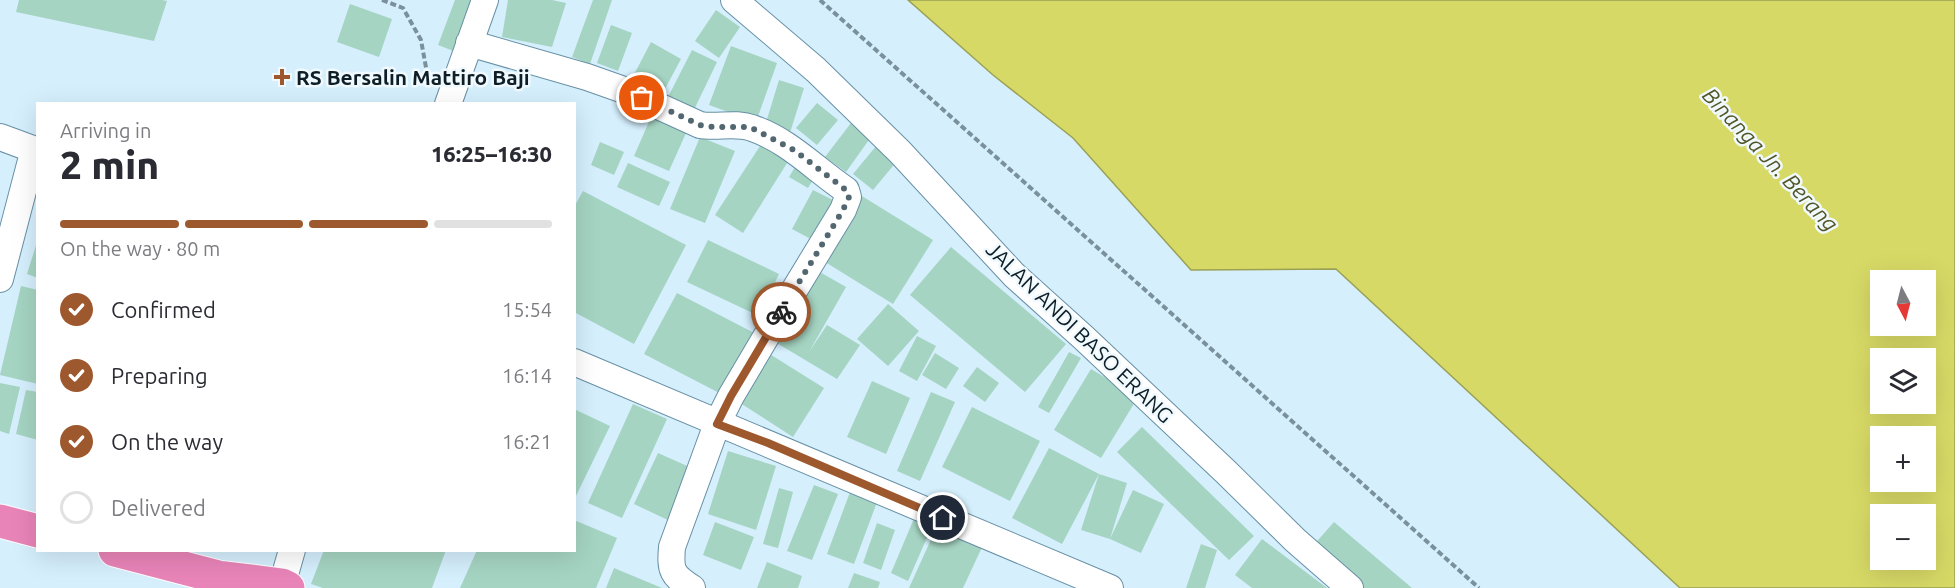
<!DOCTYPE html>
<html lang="en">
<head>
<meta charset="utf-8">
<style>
	:root { --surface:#fff; --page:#f7f7f7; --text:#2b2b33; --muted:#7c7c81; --line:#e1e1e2; --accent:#9e582e }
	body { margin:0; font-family:Ubuntu,sans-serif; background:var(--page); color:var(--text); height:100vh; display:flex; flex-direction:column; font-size:22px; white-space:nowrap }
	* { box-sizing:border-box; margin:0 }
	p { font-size:20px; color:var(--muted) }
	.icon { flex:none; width:33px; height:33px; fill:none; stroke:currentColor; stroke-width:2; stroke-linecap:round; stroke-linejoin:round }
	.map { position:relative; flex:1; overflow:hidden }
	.sheet { position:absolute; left:36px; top:102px; width:540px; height:450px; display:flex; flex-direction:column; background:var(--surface); border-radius:0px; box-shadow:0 6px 24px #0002 }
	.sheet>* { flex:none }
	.needle { width:39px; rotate:173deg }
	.tools { position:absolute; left:1870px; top:270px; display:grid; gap:12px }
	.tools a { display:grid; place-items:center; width:66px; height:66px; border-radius:0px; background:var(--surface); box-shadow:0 6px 24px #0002; font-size:30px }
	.pin { position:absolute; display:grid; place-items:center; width:51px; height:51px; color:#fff; margin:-26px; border:3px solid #fff; border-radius:50%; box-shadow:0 2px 6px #0007 }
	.courier { position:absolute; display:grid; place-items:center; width:60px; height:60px; margin:-30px; border:4px solid #9e582e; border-radius:50%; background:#fff; color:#222; box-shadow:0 2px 8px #0007 }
	.head em { font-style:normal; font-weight:800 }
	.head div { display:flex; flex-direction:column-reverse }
	.head { display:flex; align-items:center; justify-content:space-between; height:102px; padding:0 24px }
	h1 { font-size:39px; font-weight:800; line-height:45px }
	.bar { display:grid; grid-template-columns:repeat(4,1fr); gap:9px 6px; align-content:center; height:72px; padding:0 24px }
	.bar i { height:8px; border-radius:4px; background:var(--line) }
	.bar .active { background:var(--accent) }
	.bar p { grid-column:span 4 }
	ol { padding:0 24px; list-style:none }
	li { display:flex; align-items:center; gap:18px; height:66px }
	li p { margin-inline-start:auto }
	li .icon { padding:6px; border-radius:50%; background:var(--accent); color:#fff; stroke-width:4 }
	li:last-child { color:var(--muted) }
	li i { width:33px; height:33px; border:3px solid var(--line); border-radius:50% }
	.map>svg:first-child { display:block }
	.water { fill:#d7d966; stroke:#9aa153; stroke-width:1.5; fill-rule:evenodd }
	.building { fill:#a5d4c2 }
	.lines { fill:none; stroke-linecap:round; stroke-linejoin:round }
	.minor-casing { stroke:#6790a5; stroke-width:28 }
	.trunk-casing { stroke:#fff; stroke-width:35 }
	.path { stroke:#7a909b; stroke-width:4; stroke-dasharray:6 3; stroke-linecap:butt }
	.minor { stroke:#fff; stroke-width:26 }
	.trunk { stroke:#e884b8; stroke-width:33 }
	.done { stroke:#536771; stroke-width:6; stroke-dasharray:0 10.8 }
	.route { stroke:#9e582e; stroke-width:8 }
	.poi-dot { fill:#9e582e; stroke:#f0f9fe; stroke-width:2 }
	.labels { text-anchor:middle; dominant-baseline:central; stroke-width:5; stroke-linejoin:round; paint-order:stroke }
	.poi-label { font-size:21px; font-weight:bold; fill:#0d1e26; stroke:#f0f9fe; text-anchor:start }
	.street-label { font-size:21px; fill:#0d1e26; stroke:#f0f9fe }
	.water-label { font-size:22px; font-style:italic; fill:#545526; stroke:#f0f9fe }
</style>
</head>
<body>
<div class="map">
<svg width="1955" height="588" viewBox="0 0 1955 588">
	<rect width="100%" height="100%" fill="#d5effd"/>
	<path class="water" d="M908 0H1955V588H1680L1336 269 1191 270 1073 138 993 75ZM1881 280H1926V326H1881ZM1881 358H1926V404H1881ZM1881 436H1926V482H1881ZM1881 514H1926V560H1881Z"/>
	<path class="building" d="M19 0H162L167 1 154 41 16 12Z
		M455 0H476L456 52 438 45Z
		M508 0H552L566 3 552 47 502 37Z
		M593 0H612L590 64 572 57Z
		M350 4 392 19 379 57 337 42Z
		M716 10 740 27 719 58 695 41Z
		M611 25 632 33 618 71 597 63Z
		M651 42 681 59 658 102 628 86Z
		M731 46 777 63 756 122 709 105Z
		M692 50 717 62 691 116 665 103Z
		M779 80 804 88 789 136 764 129Z
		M817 103 838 120 817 145 796 128Z
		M655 108 690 124 669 171 634 156Z
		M851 123 871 137 846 172 825 157Z
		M700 137 735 151 705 223 670 209Z
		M600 142 624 152 614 175 591 165Z
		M762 143 789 160 743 233 715 215Z
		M877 145 897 161 873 190 853 174Z
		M798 162 817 173 808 188 789 177Z
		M628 163 670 182 659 206 617 187Z
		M813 190 843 205 822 245 792 229Z
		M583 191 686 245 634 344 574 312V207Z
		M857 193 933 240 893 304 817 257Z
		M708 240 779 274 759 316 687 282Z
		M37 242H38V278L27 274Z
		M951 247 1066 344 1025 392 910 295Z
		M811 267 846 287 809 352 827 325 860 345 837 379 770 339Z
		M21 286 38 290V384L0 375Z
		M677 293 760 336 727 397 644 354Z
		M888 304 919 331 888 366 857 339Z
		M917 336 936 346 917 381 899 371Z
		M1069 352 1081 358 1049 413 1038 407Z
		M768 353 824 388 793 437 737 401Z
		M935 353 959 368 946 389 922 375Z
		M977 367 999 383 985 402 963 386Z
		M1091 369 1138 397 1101 458 1054 430Z
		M872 381 910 398 886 454 847 437Z
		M0 383 20 387 9 434 0 431Z
		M26 390 38 392V440L16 434Z
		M931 392 955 402 920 481 897 471Z
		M633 404 667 419 622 518 588 503Z
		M972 407 1040 441 1010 501 942 467Z
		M574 409 610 426 574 500Z
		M1142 427 1254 536 1229 560 1117 452Z
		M1049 448 1099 474 1127 483 1110 539 1081 530 1099 474 1062 544 1012 518Z
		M728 451 776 466 756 530 708 514Z
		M658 453 694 469 670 521 634 504Z
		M853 484 880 494 854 564 827 554Z
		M814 485 838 494 812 560 787 551Z
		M779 488 793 492 778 548 763 544Z
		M1133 490 1164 504 1141 553 1110 539Z
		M918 509 936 517 908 581 891 573Z
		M574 520 617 538 596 588H460L477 550H574Z
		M715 522 754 537 741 570 703 555Z
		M1334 522 1412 588H1358L1311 548Z
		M877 523 895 530 881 570 863 563Z
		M938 524 983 545 963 588H909Z
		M1262 539 1327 588H1252L1235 575Z
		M1201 544 1217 550 1205 588H1186Z
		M324 550H446L432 588H323L311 584Z
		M767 562 802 576 798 588H757Z
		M614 568 662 588H606Z
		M854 573 880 582 878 588H848Z"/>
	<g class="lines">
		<g class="minor-casing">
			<path id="minor" d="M734 0 816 70 900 152 1014 275 1084 338 1226 472 1295 540 1350 588
				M469 43 587 77 621 89 700 125C717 128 736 122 752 128 788 140 815 169 846 190L848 197 843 210 770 330 731 396 717 424 672 547C670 571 672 575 692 588
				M448 104 485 0
				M0 137 38 151
				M0 279 34 149
				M574 362 1110 588
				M282 585 292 550"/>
		</g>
		<g class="trunk-casing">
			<path id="trunk" d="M0 521 38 531
				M115 550 218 577 282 585 288 588"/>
		</g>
		<path class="path" d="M382 0 403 8 421 40 427 73
			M820 0 1479 588"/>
		<use href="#minor" class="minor"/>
		<use href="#trunk" class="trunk"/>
	</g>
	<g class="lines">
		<path class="done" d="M642 98 700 125 713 127H750L794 150 846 190 849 197 843 210 781 312"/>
		<path class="route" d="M781 312 731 396 717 424 768 443 943 518"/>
	</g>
	<path class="poi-dot" d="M279 68h6v6h6v6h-6v6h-6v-6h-6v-6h6z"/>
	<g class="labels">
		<g class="poi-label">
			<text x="296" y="77">RS Bersalin Mattiro Baji</text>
		</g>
		<g class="street-label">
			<text transform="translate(1080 332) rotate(44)">JALAN ANDI BASO ERANG</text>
		</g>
		<g class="water-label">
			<text transform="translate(1771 159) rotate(47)">Binanga Jn. Berang</text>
		</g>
	</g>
</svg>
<div class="tools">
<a><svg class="needle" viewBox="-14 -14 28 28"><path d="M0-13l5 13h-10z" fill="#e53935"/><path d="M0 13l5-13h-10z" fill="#7c7c81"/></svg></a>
<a><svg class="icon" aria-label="layers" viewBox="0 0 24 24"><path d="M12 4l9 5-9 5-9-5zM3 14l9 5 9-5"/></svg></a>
<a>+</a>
<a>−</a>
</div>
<div class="pin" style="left:642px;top:98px;background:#ea580c"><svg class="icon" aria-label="bag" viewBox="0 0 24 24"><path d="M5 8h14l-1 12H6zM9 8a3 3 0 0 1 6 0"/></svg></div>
<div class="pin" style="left:943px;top:518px;background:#1f2937"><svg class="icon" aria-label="home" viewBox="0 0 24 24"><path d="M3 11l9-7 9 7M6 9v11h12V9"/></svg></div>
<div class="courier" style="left:781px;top:312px"><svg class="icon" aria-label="bike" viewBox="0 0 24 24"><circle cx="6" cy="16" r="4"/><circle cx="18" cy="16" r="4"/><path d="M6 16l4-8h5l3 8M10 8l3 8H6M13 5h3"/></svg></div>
<section class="sheet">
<div class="head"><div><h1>2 min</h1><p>Arriving in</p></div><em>16:25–16:30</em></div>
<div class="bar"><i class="active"></i><i class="active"></i><i class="active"></i><i></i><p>On the way · 80 m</p></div>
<ol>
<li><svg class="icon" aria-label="check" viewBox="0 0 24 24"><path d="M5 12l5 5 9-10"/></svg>Confirmed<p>15:54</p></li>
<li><svg class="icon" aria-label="check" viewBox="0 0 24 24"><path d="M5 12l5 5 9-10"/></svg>Preparing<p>16:14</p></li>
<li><svg class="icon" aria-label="check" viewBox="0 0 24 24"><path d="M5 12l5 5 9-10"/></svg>On the way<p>16:21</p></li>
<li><i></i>Delivered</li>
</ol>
</section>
</div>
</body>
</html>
